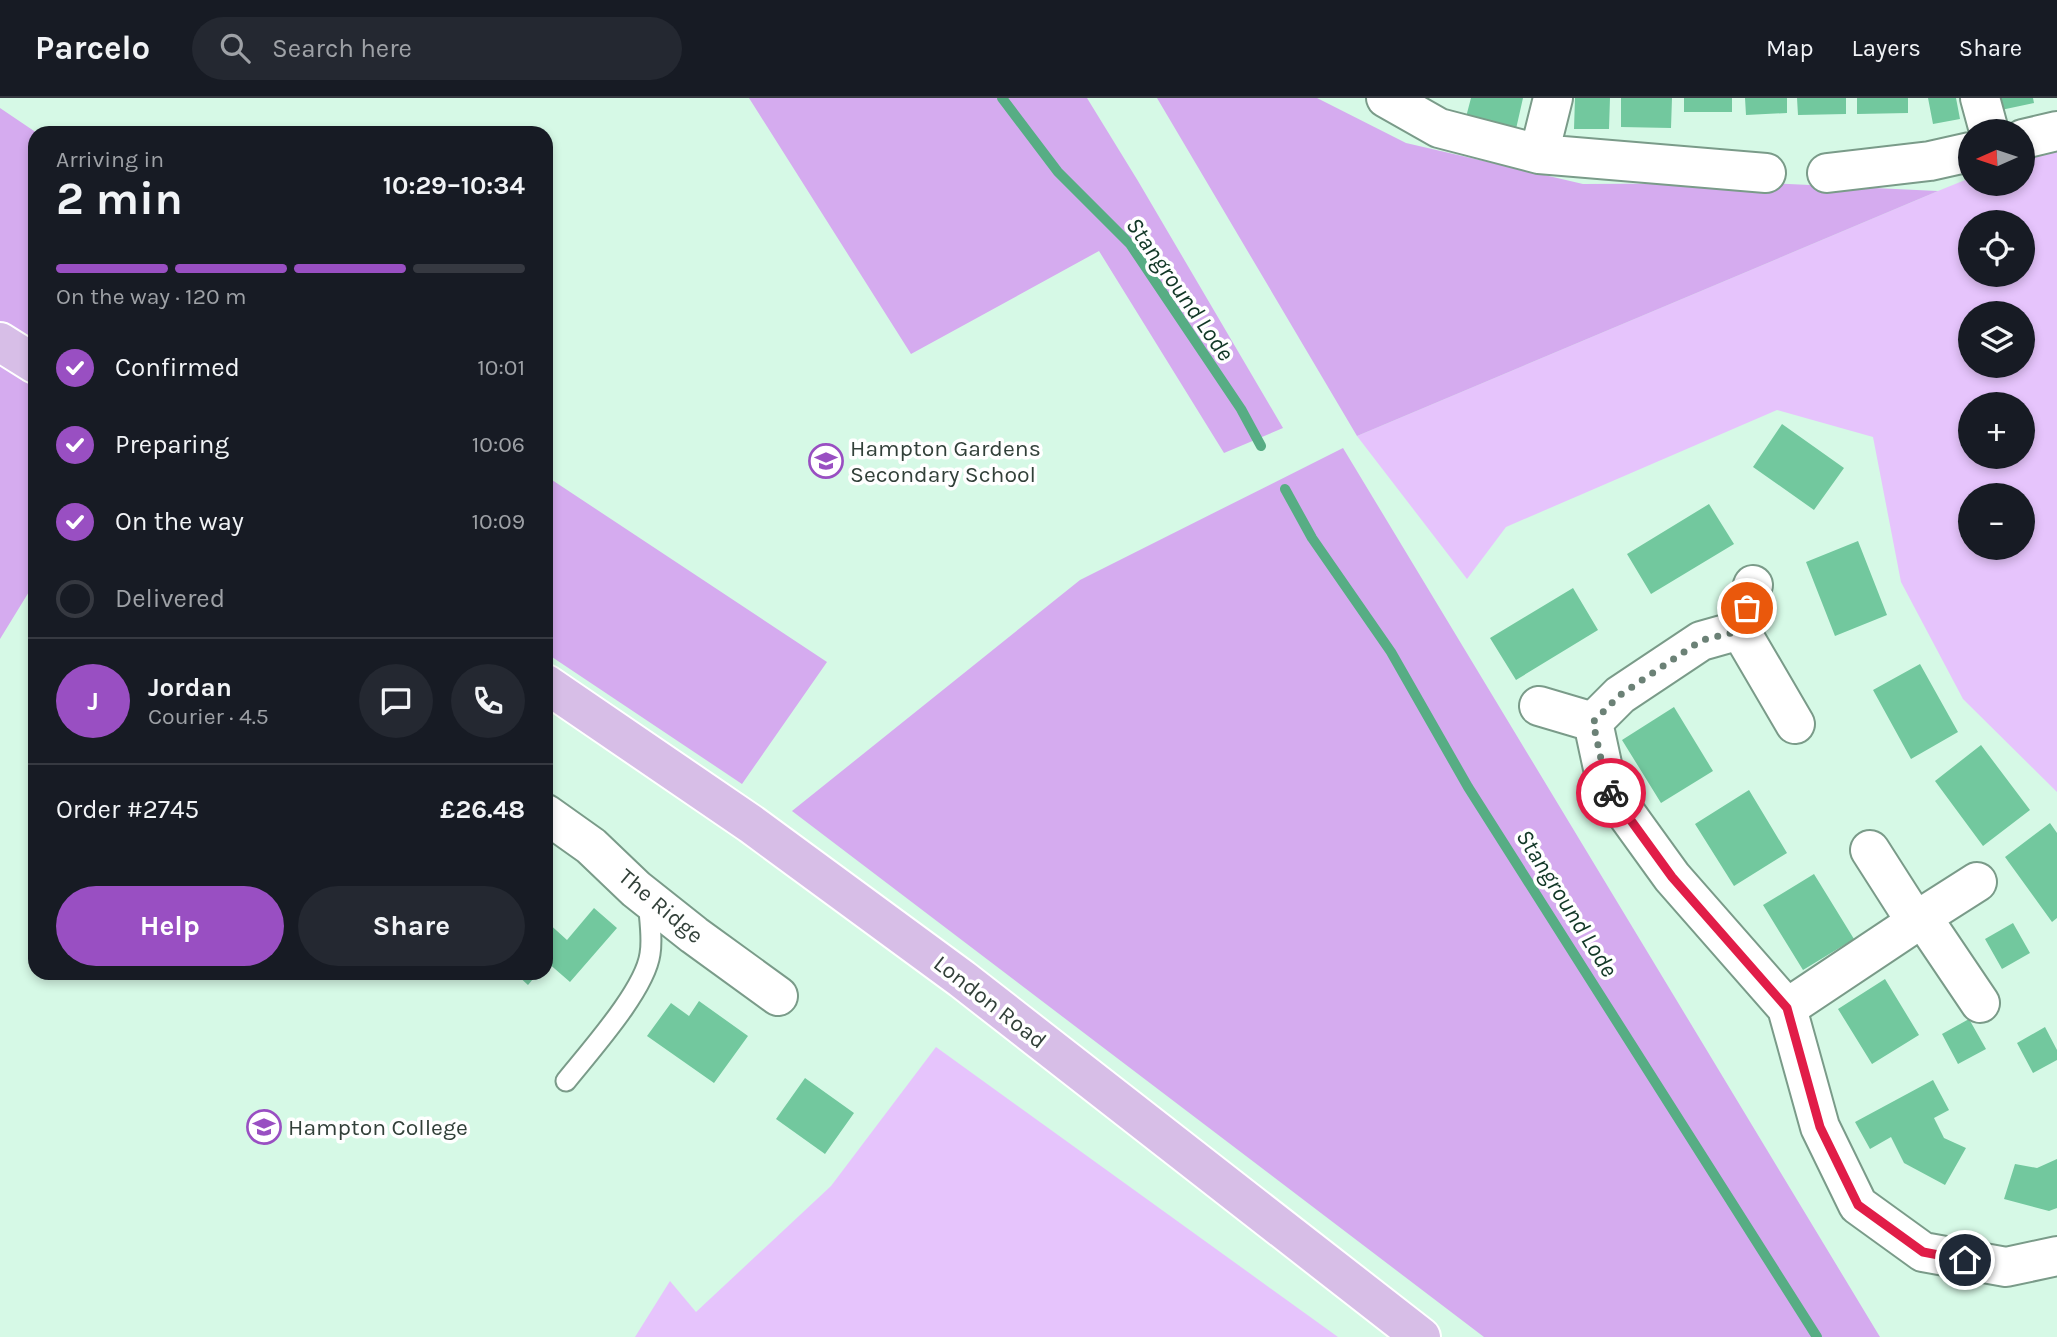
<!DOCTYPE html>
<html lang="en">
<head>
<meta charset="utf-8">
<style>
	:root { --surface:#171b24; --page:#242831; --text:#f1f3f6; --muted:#9ea1a6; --line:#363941; --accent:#994fc2 }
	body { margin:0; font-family:Karla,sans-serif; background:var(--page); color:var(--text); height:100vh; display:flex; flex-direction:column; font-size:26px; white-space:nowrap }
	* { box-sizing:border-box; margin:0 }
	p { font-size:23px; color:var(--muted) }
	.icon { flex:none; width:38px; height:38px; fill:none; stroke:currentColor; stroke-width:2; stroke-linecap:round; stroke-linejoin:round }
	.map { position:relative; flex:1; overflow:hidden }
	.drawer { position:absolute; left:28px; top:28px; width:525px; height:854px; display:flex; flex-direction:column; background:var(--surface); border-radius:21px; box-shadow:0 4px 10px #0003 }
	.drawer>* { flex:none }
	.needle { width:46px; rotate:267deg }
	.tools { position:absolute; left:1958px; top:21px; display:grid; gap:14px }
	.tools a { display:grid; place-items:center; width:77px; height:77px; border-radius:50%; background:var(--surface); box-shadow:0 4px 10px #0003; font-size:35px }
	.pin { position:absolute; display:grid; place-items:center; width:60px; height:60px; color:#fff; margin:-30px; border:4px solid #fff; border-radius:50%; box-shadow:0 2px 7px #0007 }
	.courier { position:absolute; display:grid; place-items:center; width:70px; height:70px; margin:-35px; border:5px solid #e11d48; border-radius:50%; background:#fff; color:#222; box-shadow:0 2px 9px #0007 }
	.headline em { font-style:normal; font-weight:700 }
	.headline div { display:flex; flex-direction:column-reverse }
	.headline { display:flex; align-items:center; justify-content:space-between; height:119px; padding:0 28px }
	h1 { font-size:46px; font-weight:700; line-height:52px }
	.bar { display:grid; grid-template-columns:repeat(4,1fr); gap:10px 7px; align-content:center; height:84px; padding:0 28px }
	.bar i { height:9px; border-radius:5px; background:var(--line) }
	.bar .on { background:var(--accent) }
	.bar p { grid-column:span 4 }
	.line { display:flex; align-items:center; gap:18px; padding:0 28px; border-top:2px solid var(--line) }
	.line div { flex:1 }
	.round { display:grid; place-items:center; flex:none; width:74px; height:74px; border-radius:37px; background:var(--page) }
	ol { padding:0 28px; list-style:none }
	li { display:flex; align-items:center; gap:21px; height:77px }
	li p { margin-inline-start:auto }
	li .icon { padding:7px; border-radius:50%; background:var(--accent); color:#fff; stroke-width:4 }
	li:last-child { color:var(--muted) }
	li i { width:38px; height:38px; border:4px solid var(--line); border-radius:50% }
	.action { display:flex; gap:14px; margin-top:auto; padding:14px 28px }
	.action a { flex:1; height:80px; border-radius:42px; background:var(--accent); color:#fff; font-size:28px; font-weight:700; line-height:80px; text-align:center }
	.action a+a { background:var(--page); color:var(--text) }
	header { display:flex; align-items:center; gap:42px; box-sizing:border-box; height:98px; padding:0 35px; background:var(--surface); border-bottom:2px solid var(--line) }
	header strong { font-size:33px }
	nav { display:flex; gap:38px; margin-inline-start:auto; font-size:24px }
	.search { width:490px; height:63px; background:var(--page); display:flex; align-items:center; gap:18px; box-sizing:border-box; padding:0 24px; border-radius:38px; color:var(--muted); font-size:26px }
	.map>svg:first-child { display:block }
	.green { fill:#e6c4fc; fill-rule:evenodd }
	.forest { fill:#d5abef }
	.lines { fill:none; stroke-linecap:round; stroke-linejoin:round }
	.stream { stroke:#57ad84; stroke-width:10 }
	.building { fill:#72c89e }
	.lane-casing { stroke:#7a9b89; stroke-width:23 }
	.street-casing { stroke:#7a9b89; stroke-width:42 }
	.primary-casing { stroke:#fff; stroke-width:42 }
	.lane { stroke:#fff; stroke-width:19 }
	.street { stroke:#fff; stroke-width:38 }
	.primary { stroke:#d7bee7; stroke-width:38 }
	.done { stroke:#6b8176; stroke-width:7; stroke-dasharray:0 12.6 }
	.route { stroke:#e11d48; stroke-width:9 }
	.labels { text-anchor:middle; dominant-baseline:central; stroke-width:7; stroke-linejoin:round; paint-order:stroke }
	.poi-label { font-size:23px; fill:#324039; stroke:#fff; text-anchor:start }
	.street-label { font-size:23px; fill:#324039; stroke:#fff }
	.water-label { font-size:24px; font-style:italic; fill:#113726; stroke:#fff }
</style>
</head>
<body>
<header>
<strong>Parcelo</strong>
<div class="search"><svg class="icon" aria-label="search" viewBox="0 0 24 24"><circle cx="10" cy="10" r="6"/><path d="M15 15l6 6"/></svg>Search here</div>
<nav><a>Map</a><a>Layers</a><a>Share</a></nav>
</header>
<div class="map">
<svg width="2057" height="1239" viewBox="0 0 2057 1239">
	<rect width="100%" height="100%" fill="#d6f9e6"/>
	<path class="green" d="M2057 48V694L1963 601 1901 484 1873 339 1777 312 1506 429 1467 481 1357 338 1938 93 1970 80V86H2023V61ZM1970 124H2023V177H1970ZM1970 215H2023V268H1970ZM1970 306H2023V359H1970ZM1970 397H2023V450H1970Z
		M936 949 1338 1239H635L670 1183 696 1214 831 1088Z"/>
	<path class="forest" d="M749 0H1087L1138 83 1283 330 1224 355 1099 153 911 256Z
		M1157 0H1317L1406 45 1583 86 1770 85 1938 93 1357 338Z
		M0 10 37 35H35V484L0 541Z
		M1343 350 1880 1239H1484L792 713 1080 482Z
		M546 378 827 564 742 686 546 555Z"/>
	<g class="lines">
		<path class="stream" d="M1002 0 1058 74 1130 146 1241 311 1261 348
			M1285 391 1312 440 1391 554 1468 689 1817 1239"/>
	</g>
	<path class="building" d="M1471 0H1523L1516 31 1466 19Z
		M1575 0H1610L1609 31H1574Z
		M1621 0H1672L1671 30 1621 29Z
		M1684 0H1732V14H1684Z
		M1745 0H1787V15L1746 17Z
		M1797 0H1846V16L1798 17Z
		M1857 0H1908V15L1857 16Z
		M1928 0H1956L1960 21 1933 26Z
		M1999 0H2033L2034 5 2001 12Z
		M1782 326 1844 370 1814 412 1753 369Z
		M1709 406 1734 446 1651 496 1627 456Z
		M1858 443 1887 517 1835 538 1806 464Z
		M1573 490 1598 532 1516 582 1490 540Z
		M1920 566 1958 634 1911 661 1873 592Z
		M1674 609 1713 673 1661 705 1622 642Z
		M1981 647 2030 712 1983 748 1935 683Z
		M1749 692 1787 755 1734 788 1695 726Z
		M2050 725 2057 735V820L2052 824 2005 759Z
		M1814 776 1854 841 1803 872 1763 807Z
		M594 810 617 830 570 884 547 864 546 866V823L567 842Z
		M2013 825 2030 855 2002 871 1985 841Z
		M515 875H538L528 887Z
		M1885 881 1919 937 1872 966 1838 911Z
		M699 903 748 938 714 985 647 938 671 905 689 918Z
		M1969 921 1986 951 1958 966 1942 936Z
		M2045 929 2057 952V962L2033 975 2017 945Z
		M805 980 854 1015 825 1056 776 1021Z
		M1933 982 1949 1012 1934 1020 1944 1040 1966 1050 1945 1087 1904 1065 1891 1039 1870 1051 1855 1024Z
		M2057 1061V1110L2049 1113 2004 1101 2015 1066 2037 1070Z"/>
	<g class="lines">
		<g class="lane-casing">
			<path id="lane" d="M566 983C590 953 645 892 650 856 653 839 649 819 648 801"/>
		</g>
		<g class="street-casing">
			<path id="street" d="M1386 0 1439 30 1539 56 1766 75
				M1980 0 1989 33
				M2023 41 2057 33
				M1539 56 1553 0
				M1827 75 1930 63 1970 54
				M1753 487 1740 532 1795 626
				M1539 608 1593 624 1607 689 1672 779 1787 910 1820 1029 1858 1107 1923 1154 2006 1169 2057 1158
				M1593 624 1620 597 1701 543 1740 532
				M546 716 591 748 636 791 694 837 778 898
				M1870 752 1916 824
				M1922 819 1980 905
				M1787 910 1916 824 1922 819 1977 784"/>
		</g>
		<g class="primary-casing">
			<path id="primary" d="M0 244 35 266
				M546 586 751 726 962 881 1421 1239"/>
		</g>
		<use href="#lane" class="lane"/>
		<use href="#street" class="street"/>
		<use href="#primary" class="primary"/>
	</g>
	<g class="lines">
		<path class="done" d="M1611 695 1607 689 1593 624 1620 597 1702 542 1740 533 1747 510"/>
		<path class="route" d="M1611 695 1672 779 1787 910 1820 1029 1858 1107 1923 1154 1965 1162"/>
	</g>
	<defs>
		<g id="school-ring" transform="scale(1.75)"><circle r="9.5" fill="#fff" stroke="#994fc2" stroke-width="1.5"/><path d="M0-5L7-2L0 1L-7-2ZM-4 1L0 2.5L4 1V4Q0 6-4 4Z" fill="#994fc2"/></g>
	</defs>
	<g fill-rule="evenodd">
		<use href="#school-ring" x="826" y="363"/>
		<use href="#school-ring" x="264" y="1029"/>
	</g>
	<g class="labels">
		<g class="poi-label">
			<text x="850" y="350">Hampton Gardens<tspan x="850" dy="26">Secondary School</tspan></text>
			<text x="288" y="1029">Hampton College</text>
		</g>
		<g class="street-label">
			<text transform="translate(661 808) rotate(40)">The Ridge</text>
			<text transform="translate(990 904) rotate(38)">London Road</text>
		</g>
		<g class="water-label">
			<text transform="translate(1180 191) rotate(55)">Stanground Lode</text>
			<text transform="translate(1567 805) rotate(58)">Stanground Lode</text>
		</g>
	</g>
</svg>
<div class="tools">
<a><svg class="needle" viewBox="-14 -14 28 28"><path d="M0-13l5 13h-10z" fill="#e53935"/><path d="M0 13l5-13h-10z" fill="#9ea1a6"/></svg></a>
<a><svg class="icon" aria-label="locate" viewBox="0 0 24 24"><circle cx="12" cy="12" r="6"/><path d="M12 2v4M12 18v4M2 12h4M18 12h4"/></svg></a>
<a><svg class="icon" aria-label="layers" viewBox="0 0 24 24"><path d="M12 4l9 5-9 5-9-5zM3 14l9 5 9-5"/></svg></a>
<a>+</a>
<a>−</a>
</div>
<div class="pin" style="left:1747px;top:510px;background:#ea580c"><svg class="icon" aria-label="bag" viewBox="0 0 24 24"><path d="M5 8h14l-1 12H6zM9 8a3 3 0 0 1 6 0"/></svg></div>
<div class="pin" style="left:1965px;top:1162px;background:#1f2937"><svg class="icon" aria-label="home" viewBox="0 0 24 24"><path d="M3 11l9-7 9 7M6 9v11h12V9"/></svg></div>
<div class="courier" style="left:1611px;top:695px"><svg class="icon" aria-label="bike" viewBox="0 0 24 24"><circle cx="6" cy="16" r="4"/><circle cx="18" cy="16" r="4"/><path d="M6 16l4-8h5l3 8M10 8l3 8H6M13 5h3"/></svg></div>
<section class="drawer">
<div class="headline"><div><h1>2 min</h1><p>Arriving in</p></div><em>10:29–10:34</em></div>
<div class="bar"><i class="on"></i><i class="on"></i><i class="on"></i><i></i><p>On the way · 120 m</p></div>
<ol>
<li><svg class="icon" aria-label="check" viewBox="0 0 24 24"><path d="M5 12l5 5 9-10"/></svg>Confirmed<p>10:01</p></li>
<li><svg class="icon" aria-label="check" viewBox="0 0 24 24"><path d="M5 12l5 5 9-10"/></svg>Preparing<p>10:06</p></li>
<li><svg class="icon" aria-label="check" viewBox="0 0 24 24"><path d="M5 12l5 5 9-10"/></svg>On the way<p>10:09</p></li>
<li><i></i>Delivered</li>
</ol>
<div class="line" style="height:126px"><b class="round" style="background:var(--accent);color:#fff">J</b><div><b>Jordan</b><p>Courier · 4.5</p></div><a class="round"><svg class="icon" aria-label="chat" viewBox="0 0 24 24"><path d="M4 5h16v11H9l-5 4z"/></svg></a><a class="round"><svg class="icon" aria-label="phone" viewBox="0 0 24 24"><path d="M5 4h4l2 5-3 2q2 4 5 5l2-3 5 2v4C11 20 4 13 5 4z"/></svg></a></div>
<div class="line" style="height:91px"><div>Order #2745</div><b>£26.48</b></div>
<div class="action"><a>Help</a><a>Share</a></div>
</section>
</div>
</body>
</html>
